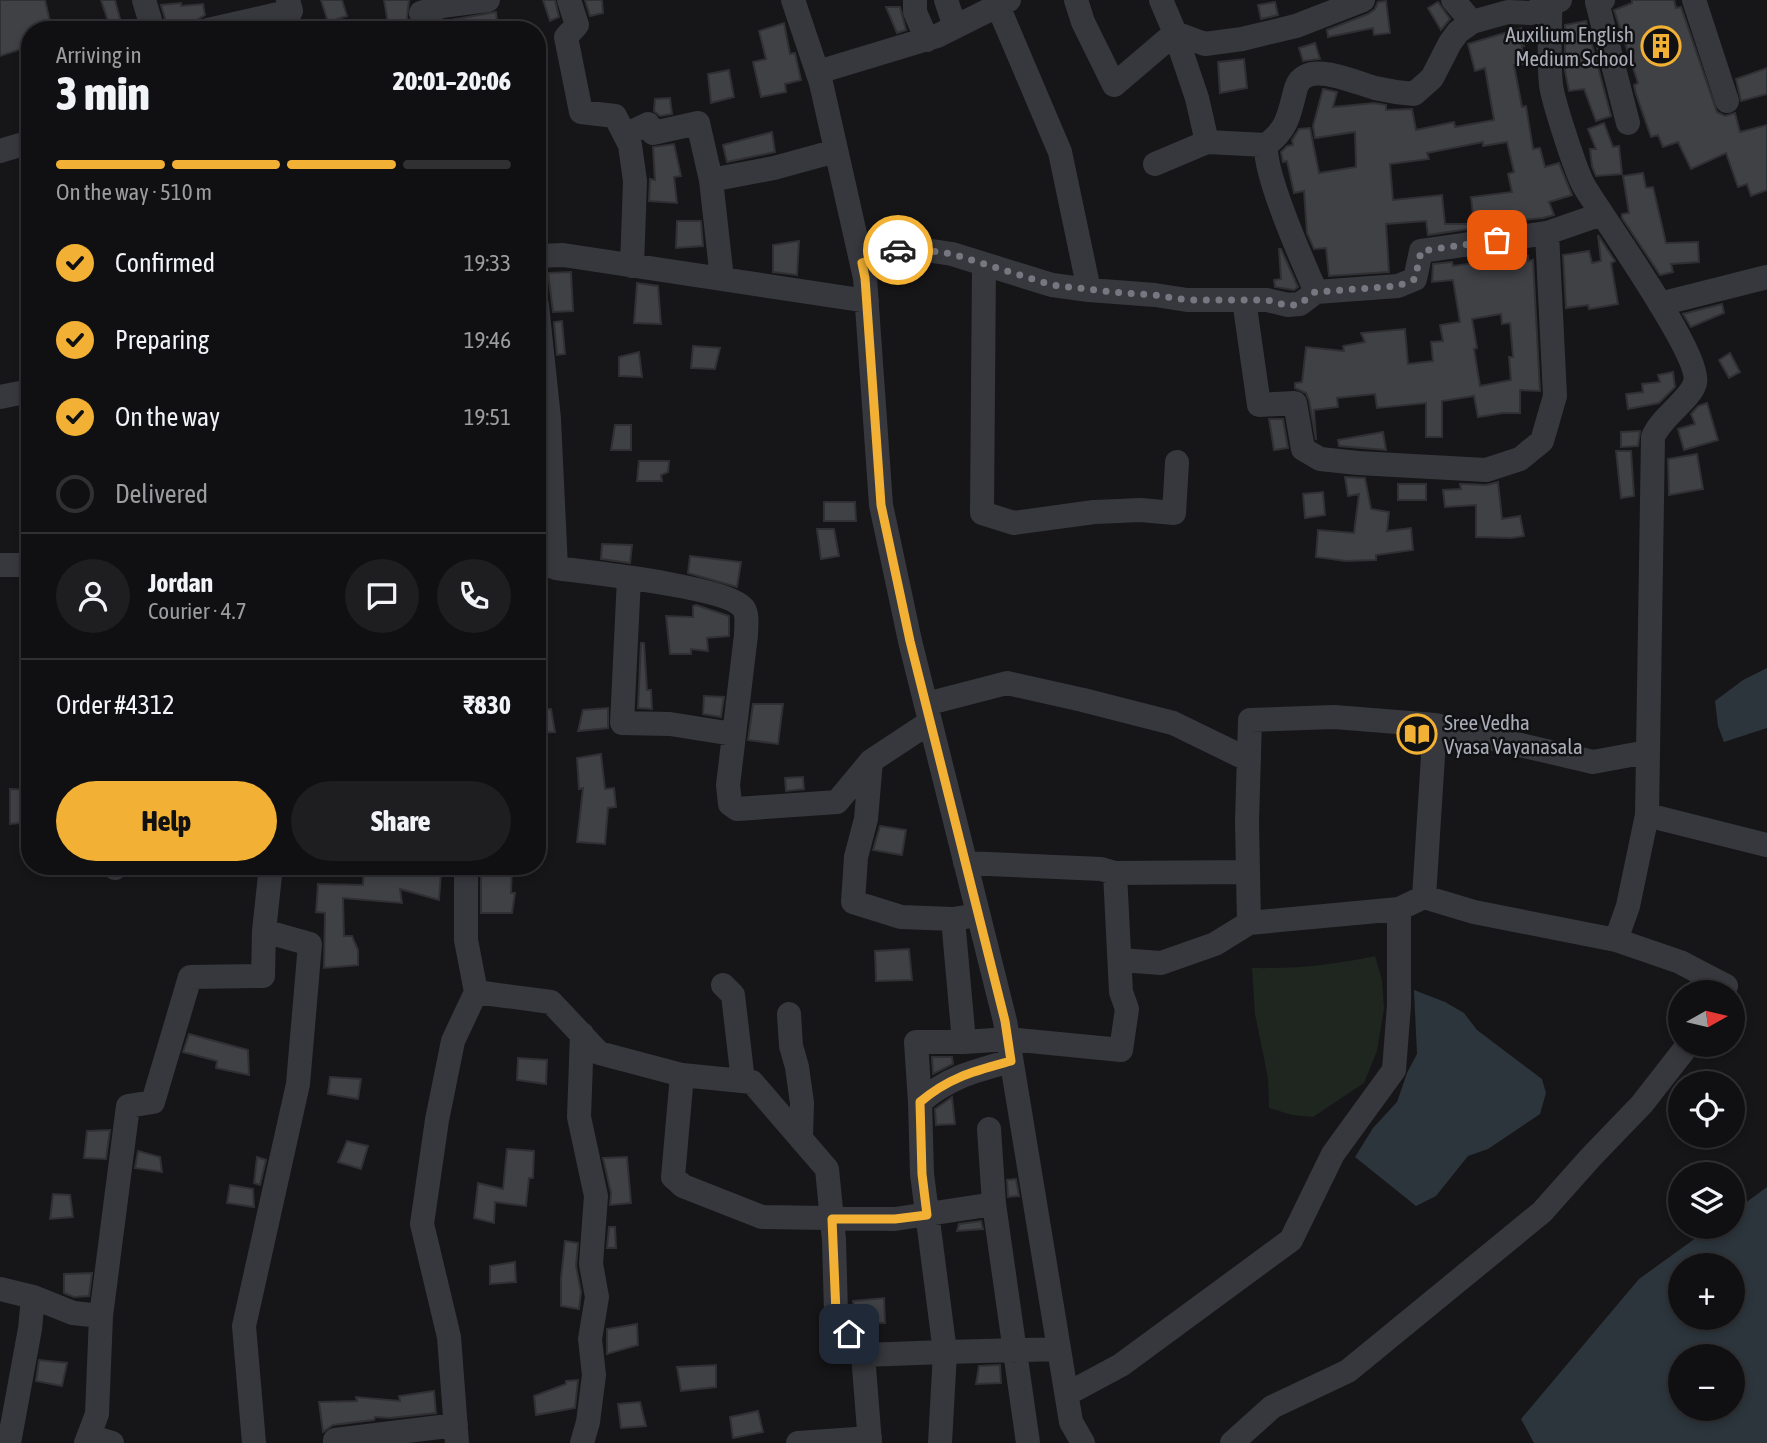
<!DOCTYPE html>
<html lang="en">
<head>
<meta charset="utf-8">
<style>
	:root { --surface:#101012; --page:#1e1e20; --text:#f1f3f6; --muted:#9c9d9f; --line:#303032; --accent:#f2b134 }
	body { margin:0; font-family:"Asap Condensed",sans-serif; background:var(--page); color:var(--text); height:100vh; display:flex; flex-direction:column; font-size:26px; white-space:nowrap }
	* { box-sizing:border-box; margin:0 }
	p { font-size:23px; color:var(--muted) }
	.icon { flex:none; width:38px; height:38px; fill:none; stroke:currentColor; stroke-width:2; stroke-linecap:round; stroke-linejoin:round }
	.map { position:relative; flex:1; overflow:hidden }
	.sheet { position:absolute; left:21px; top:21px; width:525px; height:854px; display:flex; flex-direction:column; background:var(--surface); border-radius:28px; box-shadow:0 4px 10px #0003,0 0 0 2px var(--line) }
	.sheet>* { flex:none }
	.needle { width:46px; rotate:82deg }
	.buttons { position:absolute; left:1668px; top:980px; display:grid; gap:14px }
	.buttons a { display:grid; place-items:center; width:77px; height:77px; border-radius:50%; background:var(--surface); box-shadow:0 4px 10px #0003,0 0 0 2px var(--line); font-size:35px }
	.pin { position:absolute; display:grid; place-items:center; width:60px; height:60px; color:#fff; margin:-30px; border-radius:14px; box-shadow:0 4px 10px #0006 }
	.courier { position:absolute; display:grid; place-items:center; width:70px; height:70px; margin:-35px; border:5px solid #f2b134; border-radius:50%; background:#fff; color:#222; box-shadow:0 2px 9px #0007 }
	.head em { font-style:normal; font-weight:800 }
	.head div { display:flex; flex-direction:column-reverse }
	.head { display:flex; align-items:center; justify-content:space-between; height:119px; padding:0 35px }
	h1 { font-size:46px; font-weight:800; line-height:52px }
	.bar { display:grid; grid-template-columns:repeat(4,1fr); gap:10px 7px; align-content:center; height:84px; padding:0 35px }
	.bar i { height:9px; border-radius:5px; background:var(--line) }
	.bar .current { background:var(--accent) }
	.bar p { grid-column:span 4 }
	.line { display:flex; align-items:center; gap:18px; padding:0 35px; border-top:2px solid var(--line) }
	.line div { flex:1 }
	.round { display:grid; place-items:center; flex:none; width:74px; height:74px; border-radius:37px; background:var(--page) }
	ol { padding:0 35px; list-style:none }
	li { display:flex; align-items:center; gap:21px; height:77px }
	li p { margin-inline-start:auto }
	li .icon { padding:7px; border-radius:50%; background:var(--accent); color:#111; stroke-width:4 }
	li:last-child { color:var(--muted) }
	li i { width:38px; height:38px; border:4px solid var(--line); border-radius:50% }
	.button { display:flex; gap:14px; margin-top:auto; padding:14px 35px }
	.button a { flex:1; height:80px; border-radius:42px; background:var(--accent); color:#111; font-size:28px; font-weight:800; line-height:80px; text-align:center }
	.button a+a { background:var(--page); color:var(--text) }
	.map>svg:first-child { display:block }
	.green { fill:#1e261f }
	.water { fill:#2c353c; fill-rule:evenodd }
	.building { fill:#404145; stroke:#303034; stroke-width:2; fill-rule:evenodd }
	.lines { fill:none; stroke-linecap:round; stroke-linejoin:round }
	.minor { stroke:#37383d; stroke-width:24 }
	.done { stroke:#757880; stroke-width:7; stroke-dasharray:0 12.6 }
	.route { stroke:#f2b134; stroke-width:9 }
	.labels { text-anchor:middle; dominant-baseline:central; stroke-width:5; stroke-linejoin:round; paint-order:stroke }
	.poi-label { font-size:21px; fill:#a8adb8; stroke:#111113; text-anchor:end }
</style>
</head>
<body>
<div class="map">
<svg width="1767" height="1443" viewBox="0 0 1767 1443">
	<rect width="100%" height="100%" fill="#161618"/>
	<path class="green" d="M1375 956 1382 980 1384 1009 1377 1051 1364 1083 1313 1117 1292 1115 1269 1108 1268 1078 1255 1014 1252 968C1294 969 1334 965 1375 956Z"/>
	<path class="water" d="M1767 668V728L1724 742 1718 726 1715 701 1743 680Z
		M1414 990 1445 1002 1464 1013 1477 1030 1542 1079 1546 1093 1540 1114 1488 1149 1468 1156 1436 1196 1416 1206 1355 1157 1373 1128 1397 1102 1407 1073 1417 1054Z
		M1767 1187V1443H1534L1521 1419 1639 1279 1711 1227H1732L1733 1212ZM1680 1265H1732V1318H1680ZM1680 1356H1732V1409H1680Z"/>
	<path class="building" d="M0 0H45L52 30H30V46L0 56Z
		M101 0H115L123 30H111Z
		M321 0H342L347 16 328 22Z
		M384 0H409L407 18 412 25 419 28 445 21 496 12 497 20 470 24 473 30H454L452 23 426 30H383L382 24 388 23Z
		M543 0H555L559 17 550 21Z
		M585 0H602L603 13 590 16Z
		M1632 0H1674L1676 8 1681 7 1717 112 1725 116 1735 113 1740 132 1767 125V190L1751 196 1747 184 1738 187 1726 153 1691 169 1678 142 1663 147 1658 135 1651 137 1636 94 1634 85 1638 83 1614 10 1632 3Z
		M1386 1 1390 33 1374 35 1373 28 1328 37 1327 30 1368 14 1375 9 1378 2Z
		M1275 2 1278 15 1261 19 1258 5Z
		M1438 2 1450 19 1441 30 1428 8Z
		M181 3V6L203 4 205 15 197 20 194 28 171 30 170 21 166 22 161 5Z
		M886 7H900L906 30 897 33Z
		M1586 21 1611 116 1596 121 1584 89 1569 91 1565 71V25Z
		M784 23 790 54 795 53 801 80 785 84 786 92 761 97 753 62 766 59 759 31Z
		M1521 28 1524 46H1522L1523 64 1514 65 1522 107 1526 106 1533 149 1540 148 1545 167 1559 163 1572 195 1549 202 1554 215 1543 218 1474 224 1471 197 1512 192 1508 174 1514 172 1507 142 1483 146V142L1427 153 1429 159 1390 164 1393 200 1442 195 1445 224H1476V228L1428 235 1426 221 1386 224 1389 272 1329 276 1326 248 1314 249 1307 233 1304 191 1294 193 1287 161 1283 162 1281 152 1287 146 1293 145 1292 140 1299 129 1310 128 1319 173 1356 167 1355 132 1315 138 1313 126 1323 89 1337 92 1333 107 1374 103 1386 105V110L1412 109 1416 130 1454 122 1455 127 1494 120 1485 68 1475 71 1468 44Z
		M1315 43 1320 59 1303 61 1299 48Z
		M1244 59 1247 88 1220 93 1218 62Z
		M1767 68V94L1741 101 1736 79Z
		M729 70 734 97 711 103 708 74Z
		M670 98 672 114 660 116 654 111 655 99Z
		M1604 123 1613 147 1619 146 1622 174 1596 176 1592 166 1590 149H1596L1588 129Z
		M772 132 775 152 727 162 723 145Z
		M674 144 681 176 674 177 677 203 649 201 650 179 655 180 653 147Z
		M1643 173 1646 188 1653 187 1666 243 1698 242 1699 262 1671 264 1673 272 1660 275 1622 218V214L1629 213 1623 176Z
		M677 221H701L703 246 676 248Z
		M1598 235 1615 261 1611 263 1618 304 1589 309 1588 305 1566 308 1563 255 1589 251 1592 263 1601 261Z
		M799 241 797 275 773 272V245Z
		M1279 249H1281L1298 287 1294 290 1275 287 1274 280 1281 279Z
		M1528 256V261L1533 260 1540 391 1520 390V413H1503L1478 417 1474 396 1442 401V437H1426V403L1377 408 1375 394 1337 398 1338 407 1314 410 1316 440 1309 400 1306 393 1295 388V383L1302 382 1306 347 1344 351 1343 346 1365 342 1361 333 1405 329 1408 364 1433 361 1431 342 1443 341 1440 325 1460 322 1453 280 1432 282 1433 264 1452 262 1453 266ZM1501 314 1502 324 1510 323 1513 357H1509L1511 380 1480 386 1474 349 1477 348 1472 319Z
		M571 272 573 311 553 312 548 273Z
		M637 283 658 286 661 324 634 323Z
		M1722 304 1724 313 1691 327 1683 314Z
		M562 321 565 354 557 355 554 322Z
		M693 346 720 348 715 369 691 368Z
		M639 352 642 377 619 376V357Z
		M1730 353 1740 372 1729 378 1719 360Z
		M1673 372 1675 387 1659 403 1628 409 1626 394 1643 392 1642 384 1660 382 1658 375Z
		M1707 403 1718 440 1684 450 1678 429 1695 424 1691 414 1698 406Z
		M1269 419H1283L1288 448 1274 450Z
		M615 425H631V450H611Z
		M1640 431 1638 446 1621 447V432Z
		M1383 432 1386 450 1339 446 1338 440Z
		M1616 451H1631L1634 496 1621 498Z
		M1697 454 1703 489 1669 495 1668 459Z
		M639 461H669L668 472 661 475 662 481H637Z
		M1345 477 1365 478 1371 509 1389 512 1387 531 1411 528 1413 550 1376 555V560L1346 561 1316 557 1318 530 1354 533 1359 494 1348 496Z
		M1498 482 1502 519 1520 516 1524 536 1511 538 1476 537V505L1445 507 1443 490 1461 489 1460 484H1464L1486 485Z
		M1398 484H1426V500H1398Z
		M1323 492 1325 515 1305 518 1303 494Z
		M824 502H855L856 521H824Z
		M817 529H834L839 556 821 559Z
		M602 544 632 545 630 563 601 559Z
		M690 556 741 562 737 587 688 573Z
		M696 605 729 616V636L707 638 708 651 691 649V654H670L666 616 693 617V606Z
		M641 643H644L647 690H651L652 709 638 708Z
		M704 696 724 697 721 717 703 714Z
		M753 704H783L778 744 748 740Z
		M608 708V728L578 731 583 710Z
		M537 709H551L555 732 537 733Z
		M601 754 605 789 614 788 616 807 608 808 605 844 577 842 583 788 579 789 577 758Z
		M803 777 804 789 786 791 785 778Z
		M10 789 30 790V822L10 824Z
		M880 826 906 830 902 855 873 850Z
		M364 866H373L406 876 441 873 439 900 400 889 402 903 343 898 344 936H352L358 950V965L324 968 325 913 316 912 318 884 363 885Z
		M481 866H512L511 893H515L512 913H481Z
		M909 949 912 980 876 981 875 951Z
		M189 1034 248 1050 249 1075 216 1068 217 1061 183 1052Z
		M932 1057H952L953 1064 933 1074Z
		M518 1058 547 1060 546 1084 517 1080Z
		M330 1077 361 1079 358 1099 328 1094Z
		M952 1097 955 1124 936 1125 935 1109Z
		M110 1130 106 1159 84 1158 87 1131Z
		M347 1141 368 1146 361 1169 338 1162Z
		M507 1149 534 1151 533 1178H529L526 1206 495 1202 494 1223 474 1218 478 1183 503 1189Z
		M138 1151 160 1157 162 1172 135 1168Z
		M257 1157 266 1160 260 1185 254 1183Z
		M627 1157 631 1203 610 1205 611 1193 603 1158Z
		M1016 1179 1019 1196 1008 1197 1007 1180Z
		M230 1185 253 1189 254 1207 227 1203Z
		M53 1194 70 1195 73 1217 50 1219Z
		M981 1221 983 1229 957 1231 959 1224Z
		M609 1227H615L616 1248H607Z
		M565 1241 578 1243 576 1266 581 1292 579 1309 561 1306V1278Z
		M515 1262 516 1282 490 1284V1266Z
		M92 1273 89 1296 74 1297 64 1293V1274Z
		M884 1298 885 1323H860L855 1315 853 1301Z
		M637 1324 638 1345 607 1354V1329Z
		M39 1360 67 1363 62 1386 36 1381Z
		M716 1365V1387L681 1391 677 1367Z
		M1000 1365 1001 1383 976 1384 979 1366Z
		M578 1380 575 1408 536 1415 534 1396 566 1384V1381Z
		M434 1391 436 1413 390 1418 375 1417 374 1420 333 1425 323 1432 319 1402 357 1401 356 1397 400 1401 399 1396Z
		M640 1402 646 1426 621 1428 618 1404Z
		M758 1411 763 1432 733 1438 730 1417Z"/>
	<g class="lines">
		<path class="minor" d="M144 0 153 30
			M569 0 577 25 566 37 581 112 615 116 630 145 635 181 632 266
			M793 0 821 83 865 278 881 505 910 641 1005 1021 1071 1422 1083 1443
			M915 0V12L927 40
			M946 0 955 27
			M1076 0 1083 22 1114 85 1175 33 1197 98 1207 142
			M1161 0 1175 33 1205 44 1242 39 1296 26 1363 0
			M1453 0 1472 22
			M1550 0C1551 28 1548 57 1551 85 1553 101 1576 172 1584 186 1603 218 1702 355 1695 383 1690 400 1662 416 1653 437L1647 815 1628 906 1616 940 1680 962 1726 986 1722 992
			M1603 0 1597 2 1628 123
			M1694 0 1727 101
			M998 6 1060 152 1089 290
			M421 13 442 6 488 0
			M208 30 291 11 288 0
			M818 72 937 36 1009 0
			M625 135 648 124 653 133 698 123 711 180
			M0 151 30 142
			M1155 164 1207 142 1266 145
			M537 256 563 255 867 301
			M862 263 906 247 952 254 1052 285 1089 290 1155 295 1187 300H1267L1288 305 1300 304 1316 292C1302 260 1264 175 1266 145 1289 128 1289 113 1296 88 1305 58 1356 83 1375 88 1388 91 1401 93 1414 94L1432 78 1450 43 1458 32 1472 22 1508 12 1531 13 1560 0
			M984 264 982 513 1014 523 1094 512 1141 510 1174 513 1177 462
			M722 279 711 180 774 168 836 151
			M1316 292 1398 286 1415 279 1421 251 1547 233 1602 214
			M1244 300 1259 405 1295 403 1303 449 1320 459 1358 463 1486 470 1520 459 1542 441 1555 396 1547 233
			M1660 304 1767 277
			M537 305 549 419 556 568
			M0 397 30 391
			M537 561 556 568C586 572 730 587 744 609 748 616 746 627 746 635L728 785 730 804 737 809 837 802 871 761 930 722
			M0 565H30
			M629 578 622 723 670 724 733 734
			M926 704 1007 683 1083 700 1173 723 1249 760
			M871 761 866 819 856 857 853 902 901 917 953 919 978 915
			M1647 815 1767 845
			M965 863 1101 869 1115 873 1248 872
			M112 866 115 868
			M466 866V940L476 992 551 1002 599 1053 682 1075 752 1082 827 1169 834 1240 836 1313 863 1355 870 1443
			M1424 897 1435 725
			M1399 909 1424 897 1474 912 1616 940
			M1120 960 1161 963 1215 944 1249 923
			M723 985 733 995 743 1081
			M789 1014 791 1046 797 1067 802 1103 801 1138
			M582 1034 579 1117 596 1196 591 1264 597 1297 590 1339 594 1375 588 1422 582 1443
			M964 1042 1008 1039 1121 1050 1127 1009 1121 992 1115 873
			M682 1075 673 1177 683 1186 762 1217 895 1219 994 1204
			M920 1102 916 1042H964L953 919
			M989 1129 994 1204 1028 1443
			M0 1289 33 1297 73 1313 101 1316
			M863 1355 945 1352 922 1174 920 1102C949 1077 974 1071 1011 1061
			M1067 1394 1121 1365 1291 1240 1333 1154 1394 1070 1399 1005V909L1249 923 1247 822 1250 720 1334 717 1435 725 1593 762 1647 752
			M89 1436 112 1443
			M9 1443 30 1329 33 1297
			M86 1443 97 1414 101 1316 128 1106 153 1102 190 977 263 976 264 931
			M254 1443 244 1326 298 1084 310 944 264 931 271 866
			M335 1443V1440L456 1425
			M457 1443 449 1337 422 1224 437 1120 453 1041 476 992
			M798 1443 870 1438
			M940 1443 945 1352 1059 1349
			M1232 1443 1272 1407 1348 1371 1542 1212 1591 1157 1642 1104 1688 1045"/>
	</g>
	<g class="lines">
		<path class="done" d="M898 250 906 247 952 254 1052 285 1122 293 1155 295 1187 300H1268L1288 306 1300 304 1315 292 1398 286 1415 279 1421 251 1497 240"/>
		<path class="route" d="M849 1334 836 1313 832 1219H895L927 1215 922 1174 920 1102C949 1077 975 1071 1011 1061L1005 1021 910 641 881 505 865 278 862 263 898 250"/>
	</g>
	<defs>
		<g id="building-ring" transform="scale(2.0125)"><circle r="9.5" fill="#111113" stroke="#f2b134" stroke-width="1.5"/><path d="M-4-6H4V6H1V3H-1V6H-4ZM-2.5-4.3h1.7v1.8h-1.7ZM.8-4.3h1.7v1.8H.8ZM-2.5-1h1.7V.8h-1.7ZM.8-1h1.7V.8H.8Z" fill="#f2b134"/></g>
		<g id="library-ring" transform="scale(2.0125)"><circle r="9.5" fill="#111113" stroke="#f2b134" stroke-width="1.5"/><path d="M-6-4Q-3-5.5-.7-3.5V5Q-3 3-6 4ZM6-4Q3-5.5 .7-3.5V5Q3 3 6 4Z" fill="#f2b134"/></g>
	</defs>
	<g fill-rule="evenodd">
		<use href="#building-ring" x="1661" y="46"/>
		<use href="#library-ring" x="1417" y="734"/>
	</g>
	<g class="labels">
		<g class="poi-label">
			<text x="1634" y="34">Auxilium English<tspan x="1634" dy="24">Medium School</tspan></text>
			<text x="1444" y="722" text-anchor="start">Sree Vedha<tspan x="1444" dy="24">Vyasa Vayanasala</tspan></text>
		</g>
	</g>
</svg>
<div class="buttons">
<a><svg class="needle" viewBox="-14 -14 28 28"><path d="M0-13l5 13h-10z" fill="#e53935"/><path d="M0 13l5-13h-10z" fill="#9c9d9f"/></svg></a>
<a><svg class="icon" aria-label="locate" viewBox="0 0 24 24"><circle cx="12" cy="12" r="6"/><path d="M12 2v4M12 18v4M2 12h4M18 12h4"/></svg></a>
<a><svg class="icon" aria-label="layers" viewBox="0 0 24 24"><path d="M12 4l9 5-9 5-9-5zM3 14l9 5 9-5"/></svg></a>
<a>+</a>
<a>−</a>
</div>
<div class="pin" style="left:1497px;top:240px;background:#ea580c"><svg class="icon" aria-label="bag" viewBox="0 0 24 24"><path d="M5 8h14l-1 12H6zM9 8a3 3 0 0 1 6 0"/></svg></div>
<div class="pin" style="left:849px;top:1334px;background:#1f2937"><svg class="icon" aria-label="home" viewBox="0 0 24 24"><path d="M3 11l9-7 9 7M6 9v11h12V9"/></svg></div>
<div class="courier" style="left:898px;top:250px"><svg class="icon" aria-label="car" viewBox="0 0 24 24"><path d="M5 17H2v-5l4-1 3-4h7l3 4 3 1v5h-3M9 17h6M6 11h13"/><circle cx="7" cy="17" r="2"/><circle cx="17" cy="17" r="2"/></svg></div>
<section class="sheet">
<div class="head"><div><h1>3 min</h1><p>Arriving in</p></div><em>20:01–20:06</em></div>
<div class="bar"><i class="current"></i><i class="current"></i><i class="current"></i><i></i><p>On the way · 510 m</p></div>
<ol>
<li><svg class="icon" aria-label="check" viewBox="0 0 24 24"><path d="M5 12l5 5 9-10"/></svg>Confirmed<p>19:33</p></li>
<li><svg class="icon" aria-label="check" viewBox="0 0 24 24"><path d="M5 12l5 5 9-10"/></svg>Preparing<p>19:46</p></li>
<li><svg class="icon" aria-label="check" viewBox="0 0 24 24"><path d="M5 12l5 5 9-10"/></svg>On the way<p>19:51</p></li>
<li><i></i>Delivered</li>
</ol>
<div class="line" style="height:126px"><a class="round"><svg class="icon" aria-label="person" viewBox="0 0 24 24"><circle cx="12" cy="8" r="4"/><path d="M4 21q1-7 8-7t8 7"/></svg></a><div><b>Jordan</b><p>Courier · 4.7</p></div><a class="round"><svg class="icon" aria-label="chat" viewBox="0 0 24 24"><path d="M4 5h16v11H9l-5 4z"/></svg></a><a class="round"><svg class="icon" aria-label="phone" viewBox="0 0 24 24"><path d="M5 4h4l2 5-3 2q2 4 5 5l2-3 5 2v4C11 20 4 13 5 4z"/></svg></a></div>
<div class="line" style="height:91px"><div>Order #4312</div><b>₹830</b></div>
<div class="button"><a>Help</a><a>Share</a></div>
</section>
</div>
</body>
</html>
